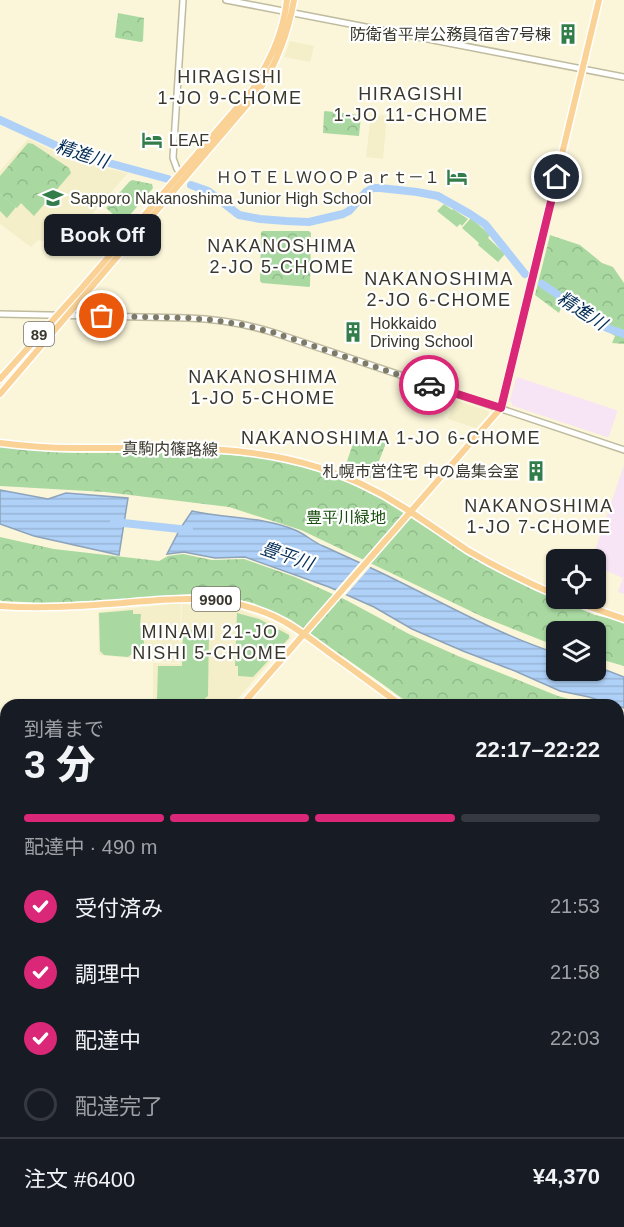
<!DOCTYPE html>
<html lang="ja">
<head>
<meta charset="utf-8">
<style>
	:root { --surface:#171b24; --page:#242831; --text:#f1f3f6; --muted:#9ea1a6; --line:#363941; --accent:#db2777 }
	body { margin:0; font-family:Helvetica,"Noto Sans JP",sans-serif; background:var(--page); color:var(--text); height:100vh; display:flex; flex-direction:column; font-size:22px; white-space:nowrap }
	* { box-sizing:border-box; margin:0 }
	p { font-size:20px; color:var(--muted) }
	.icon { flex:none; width:33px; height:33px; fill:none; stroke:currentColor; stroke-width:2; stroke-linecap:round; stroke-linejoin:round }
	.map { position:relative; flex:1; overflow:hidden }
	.panel { position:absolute; left:0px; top:699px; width:624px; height:528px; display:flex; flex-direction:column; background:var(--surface); border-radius:18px 18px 0 0; box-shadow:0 2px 4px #0004 }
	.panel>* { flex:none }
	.fabs { position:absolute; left:546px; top:549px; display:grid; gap:12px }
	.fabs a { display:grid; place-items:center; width:60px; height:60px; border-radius:9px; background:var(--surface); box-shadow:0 2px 4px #0004; font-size:30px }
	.pin { position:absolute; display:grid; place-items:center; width:51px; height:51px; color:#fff; margin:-26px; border:3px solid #fff; border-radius:50%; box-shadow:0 2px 6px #0007 }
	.courier { position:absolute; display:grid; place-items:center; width:60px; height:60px; margin:-30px; border:4px solid #db2777; border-radius:50%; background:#fff; color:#222; box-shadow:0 2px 8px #0007 }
	.bubble { position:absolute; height:42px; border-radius:9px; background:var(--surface); box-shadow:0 2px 4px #0004; font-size:20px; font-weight:800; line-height:42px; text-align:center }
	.headline em { font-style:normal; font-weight:800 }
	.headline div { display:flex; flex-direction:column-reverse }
	.headline { display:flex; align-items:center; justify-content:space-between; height:102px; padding:0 24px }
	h1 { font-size:39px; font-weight:800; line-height:45px }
	.bar { display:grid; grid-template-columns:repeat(4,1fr); gap:9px 6px; align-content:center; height:72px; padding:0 24px }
	.bar i { height:8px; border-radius:4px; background:var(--line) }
	.bar .active { background:var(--accent) }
	.bar p { grid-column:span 4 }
	.line { display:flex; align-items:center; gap:15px; padding:0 24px; border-top:2px solid var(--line) }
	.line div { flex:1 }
	ol { padding:0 24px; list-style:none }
	li { display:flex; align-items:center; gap:18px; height:66px }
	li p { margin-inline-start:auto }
	li .icon { padding:6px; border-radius:50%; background:var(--accent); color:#fff; stroke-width:4 }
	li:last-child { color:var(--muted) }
	li i { width:33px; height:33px; border:3px solid var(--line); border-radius:50% }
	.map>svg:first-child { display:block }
	.built { fill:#f4eec9 }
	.medical { fill:#f7e4f5 }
	.grass { fill:#a9d9a1 }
	.park { fill:url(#park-crowns) }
	.water { fill:url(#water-rules); stroke:#8ca3bb; stroke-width:1.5 }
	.pier { fill:#fbf6d9 }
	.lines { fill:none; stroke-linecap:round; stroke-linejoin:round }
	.river { stroke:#afd1f8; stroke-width:8 }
	.minor-casing { stroke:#bfbb9e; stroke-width:8 }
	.major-casing { stroke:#fff; stroke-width:9 }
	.highway-casing { stroke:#fff; stroke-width:10 }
	.minor { stroke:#fff; stroke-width:5 }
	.major { stroke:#fbd295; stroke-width:6 }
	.highway { stroke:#f9b44f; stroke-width:8 }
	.tram { stroke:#8d8a76; stroke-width:1.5 }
	.done { stroke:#7e7a69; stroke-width:6; stroke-dasharray:0 10.8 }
	.route { stroke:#db2777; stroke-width:8 }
	.labels { text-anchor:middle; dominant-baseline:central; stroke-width:4.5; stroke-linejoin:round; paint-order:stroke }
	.shield { fill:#fff; stroke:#75746b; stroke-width:1.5 }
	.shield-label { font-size:15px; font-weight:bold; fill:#3a382c }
	.poi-label { font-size:16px; fill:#3a382c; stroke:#fff; text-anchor:end }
	.street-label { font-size:16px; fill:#3a382c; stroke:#fff }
	.park-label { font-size:16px; fill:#164e0c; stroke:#fff }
	.neighbourhood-label { font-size:18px; letter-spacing:1.5px; fill:#3a382c; stroke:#fff }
	.water-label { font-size:18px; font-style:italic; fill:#062f57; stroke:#fff }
</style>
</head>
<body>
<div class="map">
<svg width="624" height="1227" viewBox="0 0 624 1227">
	<defs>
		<pattern id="park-crowns" width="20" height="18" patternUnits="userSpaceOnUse" patternTransform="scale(1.5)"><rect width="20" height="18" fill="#a9d9a1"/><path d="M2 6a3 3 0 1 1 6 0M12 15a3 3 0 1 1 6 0" fill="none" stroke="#92bb8b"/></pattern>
		<pattern id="water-rules" width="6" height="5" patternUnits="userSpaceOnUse" patternTransform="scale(1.5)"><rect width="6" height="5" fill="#afd1f8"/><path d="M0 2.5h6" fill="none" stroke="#97b4d5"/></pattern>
	</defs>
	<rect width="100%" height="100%" fill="#fbf6d9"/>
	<path class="built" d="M290 41 314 46 310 62 284 57Z
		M371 114 387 116 383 159 366 157Z
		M28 139 77 162 128 173 65 245 62 246 38 240 31 247 0 224V171Z
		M455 400 488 411 489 414 476 428 448 419Z
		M181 603 179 663 99 655 98 612Z
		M182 604 219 605 235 608 267 620 290 633 291 638 233 704 153 700V663L180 664Z"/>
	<path class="medical" d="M517 377 616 410 617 412 609 436 607 437 513 406 510 400 516 378Z
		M624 465V594L618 592 623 578 596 566V560L592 559Z"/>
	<path class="grass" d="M0 194 16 207 7 218 0 211Z
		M444 204 452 210 453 209 468 219 462 226 460 224 457 227 437 211Z
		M471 218 490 235 488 238 505 254 498 262 478 245 479 243 462 228Z
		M133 610V614H141L140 626 144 630V649L142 652H134L128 657 104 655 100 651 99 613Z
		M237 613 259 619 289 635V638L253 677 238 676V666H235Z
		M183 630H209L208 696 202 701 157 699 158 666H182Z"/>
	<path class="park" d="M118 13 144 18 143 41 141 42 117 38 115 37Z
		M325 111 360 115 361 116 359 136 323 133 324 112Z
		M28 143 33 144 69 168 71 173 34 216 21 203 17 208 0 194V176Z
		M132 180 152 184 153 188 123 223 106 208 129 182Z
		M263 231H309L311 233 310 286 309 287 262 283 260 281 261 232Z
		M550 235 580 245 602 263 613 267 624 283V344L612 343 615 336 582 316 563 303 559 313 535 295Z
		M357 432 385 441 386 443 372 479 345 467Z
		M0 447 52 452 79 453H208L266 458 298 466 326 474 351 484 383 500 469 555 536 591 595 615 624 622V666L596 658V632H556V646L483 617 301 530 229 507 105 492 0 486Z
		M0 537 54 549 159 561 168 556 183 554 212 560 244 559 295 577 346 600 409 634 458 656 558 696 590 705H411L381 683 291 620 253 603 224 596 192 594 98 601 45 603 2 601 0 600Z
		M618 713 624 715V782L618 783Z"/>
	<path class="water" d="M0 490 48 499 66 493 128 498 119 555 34 536 0 524Z
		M192 511C226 519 262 516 295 530 305 534 313 542 323 546 347 557 370 567 394 579 447 605 500 635 556 653V670H596V666L624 677V708L618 706V705H614L589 697 560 691 515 671 463 651 412 629 374 607 329 587 245 557 215 558 184 552 167 554 180 529Z"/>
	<path class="pier" d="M362 560 372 565 344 597 334 592Z"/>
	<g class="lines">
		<path class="river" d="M0 120 72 153 168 179
			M191 185 208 191 239 215 260 219 286 221 309 222 343 214 349 211 366 192 373 188H380L417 192 438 196 470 214 485 224 525 274
			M542 284 607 328 624 334
			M114 522 189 530"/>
		<g class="minor-casing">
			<path id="minor" d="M226 0 624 77
				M182 172 177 169 173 158 183 0
				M0 314 188 318C218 319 247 324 275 333L624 450
				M0 722H6
				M0 729 6 728"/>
		</g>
		<g class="major-casing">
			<path id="major" d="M0 379 80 290 253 89C270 59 283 35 287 0
				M0 394 258 92C277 63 288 34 294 0
				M0 443C24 446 48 448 73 448 154 449 238 442 317 467 347 476 377 490 403 507 425 521 446 536 467 550 496 567 526 582 556 595
				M564 598 624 619
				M0 606C41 609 82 606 123 603 169 599 213 594 258 610 286 619 308 637 331 654 355 671 378 688 401 705
				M242 705 501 408 599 0
				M618 787H624
				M226 1221V1227
				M232 1221V1227"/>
		</g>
		<g class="highway-casing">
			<path id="highway" d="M618 1101H624
				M0 1104H6"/>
		</g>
		<use href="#minor" class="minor"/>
		<use href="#major" class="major"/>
		<use href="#highway" class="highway"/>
		<path class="tram" d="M0 726H6
			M230 1221V1227"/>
	</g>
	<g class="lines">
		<path class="done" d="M102 316 188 318 213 320 243 325 275 333 429 385"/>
		<path class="route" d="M429 385 501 408 557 177"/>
	</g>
	<defs>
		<g id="building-bare" transform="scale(1.62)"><path d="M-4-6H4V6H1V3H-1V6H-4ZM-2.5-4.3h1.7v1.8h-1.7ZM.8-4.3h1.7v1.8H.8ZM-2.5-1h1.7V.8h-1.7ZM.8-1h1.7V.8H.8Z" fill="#337d4b" stroke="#fff" stroke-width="2.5" paint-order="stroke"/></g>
		<g id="hotel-bare" transform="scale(1.62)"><path d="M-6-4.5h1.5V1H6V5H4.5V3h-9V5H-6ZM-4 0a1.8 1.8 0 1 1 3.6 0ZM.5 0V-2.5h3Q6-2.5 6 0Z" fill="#337d4b" stroke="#fff" stroke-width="2.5" paint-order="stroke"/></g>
		<g id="school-bare" transform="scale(1.62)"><path d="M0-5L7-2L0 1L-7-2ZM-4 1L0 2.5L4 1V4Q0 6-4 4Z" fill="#337d4b" stroke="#fff" stroke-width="2.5" paint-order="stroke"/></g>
	</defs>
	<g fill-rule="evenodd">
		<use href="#building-bare" x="568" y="34"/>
		<use href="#hotel-bare" x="152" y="140"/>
		<use href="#hotel-bare" x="457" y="177"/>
		<use href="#school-bare" x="53" y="198"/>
		<use href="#building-bare" x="353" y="332"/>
		<use href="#building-bare" x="536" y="471"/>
	</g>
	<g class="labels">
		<g class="shield">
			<rect x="24" y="322" width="30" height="24" rx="4.5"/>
			<rect x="192" y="587" width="48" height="24" rx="4.5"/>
		</g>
		<g class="shield-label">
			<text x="39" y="334">89</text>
			<text x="216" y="599">9900</text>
		</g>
		<g class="poi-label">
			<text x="551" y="34">防衛省平岸公務員宿舎7号棟</text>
			<text x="169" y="140" text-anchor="start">LEAF</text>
			<text x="440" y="177">ＨＯＴＥＬＷＯＯＰａｒｔ－１</text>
			<text x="70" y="198" text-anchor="start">Sapporo Nakanoshima Junior High School</text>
			<text x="370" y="323" text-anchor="start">Hokkaido<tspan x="370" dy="18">Driving School</tspan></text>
			<text x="519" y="471">札幌市営住宅 中の島集会室</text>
		</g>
		<g class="street-label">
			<text transform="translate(170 449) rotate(1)">真駒内篠路線</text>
		</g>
		<g class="park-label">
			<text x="346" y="517">豊平川緑地</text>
		</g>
		<g class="neighbourhood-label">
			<text x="230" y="77">HIRAGISHI<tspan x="230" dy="21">1-JO 9-CHOME</tspan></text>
			<text x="411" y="94">HIRAGISHI<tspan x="411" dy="21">1-JO 11-CHOME</tspan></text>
			<text x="282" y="246">NAKANOSHIMA<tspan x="282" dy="21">2-JO 5-CHOME</tspan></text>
			<text x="439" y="279">NAKANOSHIMA<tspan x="439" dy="21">2-JO 6-CHOME</tspan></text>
			<text x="263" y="377">NAKANOSHIMA<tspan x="263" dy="21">1-JO 5-CHOME</tspan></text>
			<text x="391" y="438">NAKANOSHIMA 1-JO 6-CHOME</text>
			<text x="539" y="506">NAKANOSHIMA<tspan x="539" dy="21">1-JO 7-CHOME</tspan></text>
			<text x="210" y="632">MINAMI 21-JO<tspan x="210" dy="21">NISHI 5-CHOME</tspan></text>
		</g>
		<g class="water-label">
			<text transform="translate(82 154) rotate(18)">精進川</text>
			<text transform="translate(582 311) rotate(33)">精進川</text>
			<text transform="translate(287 556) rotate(19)">豊平川</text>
		</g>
	</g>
</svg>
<div class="fabs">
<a><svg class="icon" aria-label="locate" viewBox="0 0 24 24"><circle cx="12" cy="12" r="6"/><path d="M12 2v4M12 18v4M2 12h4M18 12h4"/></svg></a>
<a><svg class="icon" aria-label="layers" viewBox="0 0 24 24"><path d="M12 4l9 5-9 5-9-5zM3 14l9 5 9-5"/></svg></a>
</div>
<div class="pin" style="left:102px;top:316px;background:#ea580c"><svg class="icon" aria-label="bag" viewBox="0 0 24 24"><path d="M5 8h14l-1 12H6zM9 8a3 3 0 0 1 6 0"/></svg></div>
<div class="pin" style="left:557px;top:177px;background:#1f2937"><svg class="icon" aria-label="home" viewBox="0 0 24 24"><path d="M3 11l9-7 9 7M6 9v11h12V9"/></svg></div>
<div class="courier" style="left:429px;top:385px"><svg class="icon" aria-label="car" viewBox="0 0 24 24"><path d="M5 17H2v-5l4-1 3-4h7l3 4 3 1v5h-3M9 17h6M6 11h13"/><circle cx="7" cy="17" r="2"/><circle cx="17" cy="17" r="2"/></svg></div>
<div class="bubble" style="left:44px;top:214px;width:117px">Book Off</div>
<section class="panel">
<div class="headline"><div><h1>3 分</h1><p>到着まで</p></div><em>22:17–22:22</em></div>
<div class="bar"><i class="active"></i><i class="active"></i><i class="active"></i><i></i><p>配達中 · 490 m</p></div>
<ol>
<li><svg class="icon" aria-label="check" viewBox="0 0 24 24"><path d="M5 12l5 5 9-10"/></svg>受付済み<p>21:53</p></li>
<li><svg class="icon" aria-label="check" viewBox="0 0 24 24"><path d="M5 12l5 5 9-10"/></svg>調理中<p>21:58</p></li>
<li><svg class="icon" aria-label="check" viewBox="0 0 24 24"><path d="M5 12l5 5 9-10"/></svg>配達中<p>22:03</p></li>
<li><i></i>配達完了</li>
</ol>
<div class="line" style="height:78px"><div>注文 #6400</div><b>¥4,370</b></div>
</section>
</div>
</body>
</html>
